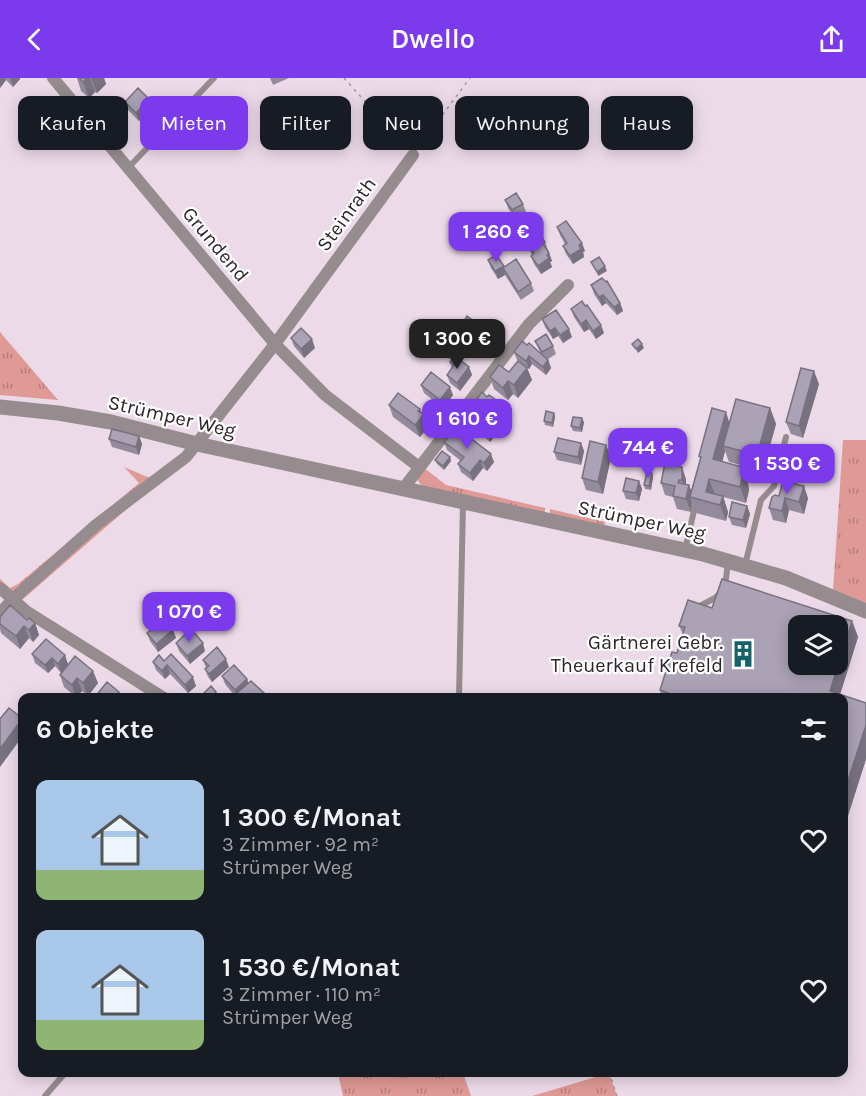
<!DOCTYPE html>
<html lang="de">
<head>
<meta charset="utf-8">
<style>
  body { margin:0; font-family:Karla,sans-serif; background:#242831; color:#f1f3f6; height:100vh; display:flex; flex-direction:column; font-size:22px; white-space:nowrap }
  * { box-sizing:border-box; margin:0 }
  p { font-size:20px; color:#9ea1a6 }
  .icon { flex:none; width:33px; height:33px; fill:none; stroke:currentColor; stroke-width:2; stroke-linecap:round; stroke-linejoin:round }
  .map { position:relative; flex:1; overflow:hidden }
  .panel { position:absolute; left:18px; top:615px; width:830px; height:384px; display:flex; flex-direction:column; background:#171b24; border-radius:12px; box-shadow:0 3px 15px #0003 }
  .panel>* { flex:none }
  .banner { position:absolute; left:18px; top:18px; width:831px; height:54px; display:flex; gap:12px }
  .tools { position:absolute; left:788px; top:537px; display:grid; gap:12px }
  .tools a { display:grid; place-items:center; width:60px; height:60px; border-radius:12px; background:#171b24; box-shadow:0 3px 15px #0003; font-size:30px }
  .price { position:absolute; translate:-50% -51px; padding:0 14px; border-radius:12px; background:#7c3aed; color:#fff; font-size:20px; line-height:39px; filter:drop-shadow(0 2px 3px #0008) }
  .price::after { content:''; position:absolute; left:50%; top:36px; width:18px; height:14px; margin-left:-9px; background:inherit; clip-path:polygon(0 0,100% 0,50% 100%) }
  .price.active { background:#222; color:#fff }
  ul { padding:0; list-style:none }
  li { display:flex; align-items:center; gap:18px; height:150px; padding:0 18px }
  li span { display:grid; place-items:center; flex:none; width:168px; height:120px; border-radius:12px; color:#555 }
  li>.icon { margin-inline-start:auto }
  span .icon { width:72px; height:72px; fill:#fffc; stroke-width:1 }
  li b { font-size:26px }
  h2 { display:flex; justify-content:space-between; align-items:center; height:72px; padding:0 18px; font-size:26px }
  .tag { padding:0 21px; border-radius:12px; background:#171b24; box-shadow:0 3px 15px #0003; font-size:21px; line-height:54px }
  .tag.active { background:#7c3aed; color:#fff }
  header { display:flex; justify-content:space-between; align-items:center; height:78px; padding:0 18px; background:#7c3aed; color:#fff; font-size:27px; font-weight:600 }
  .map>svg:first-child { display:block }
</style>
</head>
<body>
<header><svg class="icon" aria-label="back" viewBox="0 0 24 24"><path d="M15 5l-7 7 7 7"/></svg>Dwello<svg class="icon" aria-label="share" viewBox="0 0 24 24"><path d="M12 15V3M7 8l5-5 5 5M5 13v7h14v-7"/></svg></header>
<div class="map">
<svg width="866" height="1018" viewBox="0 0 866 1018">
  <defs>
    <pattern id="grass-tufts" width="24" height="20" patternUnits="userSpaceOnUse" patternTransform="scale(1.5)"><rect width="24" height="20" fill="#df9a96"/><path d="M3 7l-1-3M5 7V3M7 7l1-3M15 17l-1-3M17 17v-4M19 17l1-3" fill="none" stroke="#b57d7b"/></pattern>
  </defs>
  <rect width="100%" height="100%" fill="#ecdae9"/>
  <!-- grass -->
  <path fill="url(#grass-tufts)" d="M 0,254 L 58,322 L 0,317 Z
    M 843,362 L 866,362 L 866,529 L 833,513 Z
    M 124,389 L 152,401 L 15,514 L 8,513 L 0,505 L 0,501 L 10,510 L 18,506 L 139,405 Z
    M 423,389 L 446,407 L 545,430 L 545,434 L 537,436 L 425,412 L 418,403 L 418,397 Z
    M 158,404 L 22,522 L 21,519 L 98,450 Z
    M 550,431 L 605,444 L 604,448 L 553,439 L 550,435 Z
    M 343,994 L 463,995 L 471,1018 L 343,1018 L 338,996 Z
    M 609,995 L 617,1018 L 532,1018 Z"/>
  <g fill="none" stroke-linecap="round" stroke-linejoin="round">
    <!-- path -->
    <path stroke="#a597a3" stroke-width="1.5" stroke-dasharray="3 4.5" stroke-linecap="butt" d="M 344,0 L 406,69
      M 420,67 L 470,0
      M 609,994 L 617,1018"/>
    <!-- service -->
    <path stroke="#968c8f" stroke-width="6" d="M 128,90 L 214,0
      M 685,472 L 696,424
      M 745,487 L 761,422 L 774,408 L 786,359
      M 694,531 L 715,520 L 725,510 L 728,483
      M 459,620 L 463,425
      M 45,1018 L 66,994"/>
    <!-- minor -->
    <path stroke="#968c8f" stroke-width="12" d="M 413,77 L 275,266 L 325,317 L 419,389
      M 403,411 L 529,246 L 568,207
      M 0,510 L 26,533 L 164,620
      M 0,535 L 12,522 L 96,447 L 186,379 L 275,266 L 53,0"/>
    <!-- tertiary -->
    <path stroke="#968c8f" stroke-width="15" d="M 0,329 L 58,335 L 111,344 L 197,366 L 703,476 L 786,500 L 866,533"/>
  </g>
  <!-- wall -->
  <path fill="#938b9c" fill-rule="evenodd" d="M 0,0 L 20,0 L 20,1 L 13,9 L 6,2 L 0,10 Z
    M 77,0 L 104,0 L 106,6 L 97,15 L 95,14 L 89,20 L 81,13 Z
    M 270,0 L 289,0 L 273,7 Z
    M 125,24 L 152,29 L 139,43 L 128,32 Z
    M 505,122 L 523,126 L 526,134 L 515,141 L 508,130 Z
    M 557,149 L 585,173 L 583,174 L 584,179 L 573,186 L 566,176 L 563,168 L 565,166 L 560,157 Z
    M 524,160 L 539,160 L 545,164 L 552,183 L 550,184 L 552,189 L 541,196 L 534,186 L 531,178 L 532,177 L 527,168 Z
    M 488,182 L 504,188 L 504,189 L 531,205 L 534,213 L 521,222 L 505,197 L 498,201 L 491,190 Z
    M 591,207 L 620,225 L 623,233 L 617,237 L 606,225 L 602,228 L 594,216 Z
    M 571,231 L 604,255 L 596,261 L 589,251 L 584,254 L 574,239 Z
    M 542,241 L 572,259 L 563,265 L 558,258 L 553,261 L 545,249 Z
    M 462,246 L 486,252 L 488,256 L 490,258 L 493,266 L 485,278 L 471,268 L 468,260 L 470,258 L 464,254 Z
    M 291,260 L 315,270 L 304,280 L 294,268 Z
    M 535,263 L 553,268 L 556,276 L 548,281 L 551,290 L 546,297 L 532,286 L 529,291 L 527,290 L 532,302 L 518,320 L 513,316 L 508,322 L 494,311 L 490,299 L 509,294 L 522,286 L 517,282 L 514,274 L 527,267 L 541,276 Z
    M 450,284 L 469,289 L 472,297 L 460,313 L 450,305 L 447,297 L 452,290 Z
    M 819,306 L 803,360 L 791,356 L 786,344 Z
    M 421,307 L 453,317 L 443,330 L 424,315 Z
    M 482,314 L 506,335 L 500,343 L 492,337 L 488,342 L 477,333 L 474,325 Z
    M 389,327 L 420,331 L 421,334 L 424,336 L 428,349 L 420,359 L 393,339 Z
    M 770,330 L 776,346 L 763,393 L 729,384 L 725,373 L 722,384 L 748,405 L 749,412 L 746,425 L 723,419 L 728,434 L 726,443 L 696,435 L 692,425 L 691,434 L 677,431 L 673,419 L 665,417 L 661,405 L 686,401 L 686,407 L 689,407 L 691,413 L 700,381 L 699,378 Z
    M 554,335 L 555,339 L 553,349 L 545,347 L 544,343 Z
    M 584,344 L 582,354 L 573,353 L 571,348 Z
    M 475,346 L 496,356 L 490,364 L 478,354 Z
    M 139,358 L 142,366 L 139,377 L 112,369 L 109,361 Z
    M 444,364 L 494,384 L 487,393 L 483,390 L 473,403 L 461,394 L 458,386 L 461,383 L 447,372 Z
    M 581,365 L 584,373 L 581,387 L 557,382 L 554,374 Z
    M 450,379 L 451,383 L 444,392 L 437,386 L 435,382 Z
    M 611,379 L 603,416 L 586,412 L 582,400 Z
    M 653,399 L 651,412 L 645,411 L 644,407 Z
    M 639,403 L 642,411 L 639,423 L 626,421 L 623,413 Z
    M 779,418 L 808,420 L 804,436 L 789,432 L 786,445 L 773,442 L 769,430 Z
    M 747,428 L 750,436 L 746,450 L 732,447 L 729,439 Z
    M 722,501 L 852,543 L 858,559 L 840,616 L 866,625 L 866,681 L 846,744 L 843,743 L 843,620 L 662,620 L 660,612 L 672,574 L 677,575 L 683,556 L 679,548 L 688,522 L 712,530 ZM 798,548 L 837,548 L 837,586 L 798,586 Z
    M 0,539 L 35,545 L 39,557 L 33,564 L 29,560 L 20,571 L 1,555 L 0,551 Z
    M 173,552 L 176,560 L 158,574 L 150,563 L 147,555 Z
    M 46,561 L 68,586 L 61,595 L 55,588 L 48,595 L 35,585 L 32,576 Z
    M 176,565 L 205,573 L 190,586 L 179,573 Z
    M 203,582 L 229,589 L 212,604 L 208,599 L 205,591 L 206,590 Z
    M 164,583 L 196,608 L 188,615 L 170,596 L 165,601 L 156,592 L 153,584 Z
    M 60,597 L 98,605 L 88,618 L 82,613 L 76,619 L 64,609 Z
    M 222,598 L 247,601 L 248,605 L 264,615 L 266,620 L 231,620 L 234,617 L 225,606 Z"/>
  <!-- shaded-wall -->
  <path fill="#78717f" d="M 0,0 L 5,0 L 6,2 L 0,10 Z
    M 10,0 L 20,0 L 20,1 L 13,9 Z
    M 87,0 L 90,0 L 95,14 L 89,20 L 83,4 Z
    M 91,0 L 104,0 L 106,6 L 97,15 Z
    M 149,21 L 152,29 L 139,43 L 136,35 Z
    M 582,165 L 585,173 L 583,174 L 584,179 L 573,186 L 570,178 L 579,167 Z
    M 549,175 L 552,183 L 550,184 L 552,189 L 541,196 L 538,188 L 547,177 Z
    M 504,188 L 506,195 L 503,190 L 505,197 L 498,201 L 495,193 Z
    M 605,188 L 607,193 L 598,198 L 597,194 Z
    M 603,217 L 606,225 L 602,228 L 599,219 Z
    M 620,225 L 623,233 L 617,237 L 614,229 Z
    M 586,242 L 589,251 L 584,254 L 581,246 Z
    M 601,247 L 604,255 L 596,261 L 593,253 Z
    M 555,250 L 558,258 L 553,261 L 550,253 Z
    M 569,251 L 572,259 L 563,265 L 560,257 Z
    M 486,252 L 489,260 L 490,258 L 493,266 L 485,278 L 482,270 L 485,254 Z
    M 312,261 L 315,270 L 304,280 L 301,271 Z
    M 642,266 L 644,270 L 638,275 L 636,271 Z
    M 529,278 L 532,286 L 529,291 L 526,283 Z
    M 548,282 L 551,290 L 546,297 L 543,289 Z
    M 469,289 L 472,297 L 460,313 L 457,305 Z
    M 527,290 L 532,302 L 518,320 L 514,307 Z
    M 814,293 L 819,306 L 803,360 L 799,348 Z
    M 508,303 L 513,316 L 508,322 L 503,310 Z
    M 450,309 L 453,317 L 443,330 L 440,322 Z
    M 503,327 L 506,335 L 500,343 L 497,335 Z
    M 489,329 L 492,337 L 488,342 L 485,334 Z
    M 770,330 L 776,346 L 763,393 L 757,377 Z
    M 420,331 L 422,338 L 424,336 L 428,349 L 420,359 L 415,347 Z
    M 726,334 L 731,350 L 723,368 L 725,373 L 719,397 L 713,381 Z
    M 554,335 L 555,339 L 553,349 L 552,345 Z
    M 582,340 L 584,344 L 582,354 L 580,350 Z
    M 493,348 L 496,356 L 490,364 L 487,355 Z
    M 139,358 L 142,366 L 139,377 L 136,369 Z
    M 581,365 L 584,373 L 581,387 L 578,379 Z
    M 606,367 L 611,379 L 603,416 L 598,404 Z
    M 491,376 L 494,384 L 487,393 L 484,385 Z
    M 450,379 L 451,383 L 444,392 L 443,388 Z
    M 480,382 L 483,390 L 473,403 L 470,395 Z
    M 682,389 L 686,401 L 686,415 L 682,402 Z
    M 742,389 L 748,405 L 749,412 L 746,425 L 740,409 Z
    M 652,395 L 653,399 L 651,412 L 649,408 Z
    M 709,401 L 715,417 L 706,414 Z
    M 639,403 L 642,411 L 639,423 L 636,415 Z
    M 689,407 L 694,420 L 690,419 L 692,425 L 691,434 L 686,421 Z
    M 804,408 L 808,420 L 804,436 L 799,424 Z
    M 723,418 L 728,434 L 726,443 L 720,427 Z
    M 785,420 L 789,432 L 786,445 L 782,433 Z
    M 747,428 L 750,436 L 746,450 L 743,442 Z
    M 852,543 L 858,559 L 839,620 L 830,613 Z
    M 35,545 L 39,557 L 33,564 L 29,552 Z
    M 24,548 L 29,560 L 20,571 L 16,558 Z
    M 173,552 L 176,560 L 158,574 L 156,566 Z
    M 203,565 L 205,573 L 190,586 L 187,578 Z
    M 65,577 L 68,586 L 61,595 L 58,586 Z
    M 52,580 L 55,588 L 48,595 L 45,587 Z
    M 226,581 L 229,589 L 212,604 L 209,596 Z
    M 167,587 L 170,596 L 165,601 L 162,593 Z
    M 93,593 L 98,605 L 88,618 L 83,605 Z
    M 193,599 L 196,608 L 188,615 L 185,607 Z
    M 77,600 L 82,613 L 76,619 L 72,607 Z
    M 247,601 L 250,609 L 237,620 L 235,612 Z
    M 119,614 L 121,620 L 114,620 Z
    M 216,614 L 218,618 L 216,620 L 210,620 Z
    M 264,615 L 266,620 L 258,620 Z
    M 22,641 L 22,659 L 0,689 L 0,671 Z
    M 866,647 L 866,681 L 846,744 L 843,737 L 843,718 Z"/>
  <!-- building -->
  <path fill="#aba2b5" stroke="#78717f" stroke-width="1.5" fill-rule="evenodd" d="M 79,0 L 87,0 L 83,4 Z
    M 138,10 L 149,21 L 136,35 L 125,24 Z
    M 516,115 L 523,126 L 512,132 L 505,122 Z
    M 566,143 L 582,165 L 579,167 L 581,171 L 570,178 L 563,168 L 567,165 L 557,149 Z
    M 534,153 L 539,160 L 541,158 L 545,164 L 543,166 L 549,175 L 547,177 L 549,180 L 538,188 L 531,178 L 534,175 L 524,160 Z
    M 496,177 L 504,188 L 495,193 L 488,182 Z
    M 599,179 L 605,188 L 597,194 L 591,184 Z
    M 516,181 L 531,205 L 518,214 L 503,190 Z
    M 602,200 L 606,204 L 607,203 L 620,225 L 614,229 L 603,217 L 599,219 L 591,207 Z
    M 582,223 L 585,228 L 587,227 L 601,247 L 593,253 L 586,242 L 581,246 L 571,231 Z
    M 556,232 L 569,251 L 560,257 L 555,250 L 550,253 L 542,241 Z
    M 467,238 L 486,252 L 485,254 L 490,258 L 482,270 L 468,260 L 473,254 L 462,246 Z
    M 301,250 L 312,261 L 301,271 L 291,260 Z
    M 546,256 L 553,268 L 542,274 L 535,263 Z
    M 638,261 L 642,266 L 636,271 L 632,266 Z
    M 522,263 L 527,267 L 529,265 L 548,282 L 543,289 L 529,278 L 526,283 L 514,274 Z
    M 455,278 L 469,289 L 457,305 L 447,297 L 454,287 L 450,284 Z
    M 518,283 L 527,290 L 514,307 L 508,303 L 503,310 L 490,299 L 499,287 L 509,294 Z
    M 801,290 L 814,293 L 799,348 L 786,344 Z
    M 431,294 L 450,309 L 440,322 L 421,307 Z
    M 482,314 L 487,319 L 489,317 L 503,327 L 497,335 L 489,329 L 485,334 L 474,325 Z
    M 398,315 L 420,331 L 418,333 L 424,336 L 415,347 L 389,327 Z
    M 736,321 L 770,330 L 757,377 L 723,368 Z
    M 712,330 L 726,334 L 713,381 L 742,389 L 743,396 L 740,409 L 709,401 L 706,414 L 723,418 L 720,427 L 690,419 L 701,379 L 699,378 Z
    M 546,333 L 554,335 L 552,345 L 544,343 Z
    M 481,339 L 493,348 L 487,355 L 475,346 Z
    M 573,339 L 582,340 L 580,350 L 571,348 Z
    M 112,351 L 139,358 L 136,369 L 109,361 Z
    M 454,351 L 458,354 L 460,352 L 491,376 L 484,385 L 480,382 L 470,395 L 458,386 L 464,379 L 444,364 Z
    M 558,360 L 581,365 L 578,379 L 554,374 Z
    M 590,363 L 606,367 L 598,404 L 582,400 Z
    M 442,373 L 450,379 L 443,388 L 435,382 Z
    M 665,385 L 682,389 L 682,402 L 679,402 L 678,405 L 689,407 L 686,421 L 673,418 L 675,408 L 661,405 Z
    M 647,394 L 652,395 L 649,408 L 644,407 Z
    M 626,400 L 639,403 L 636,415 L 623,413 Z
    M 783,403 L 804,408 L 799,424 L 785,420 L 782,433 L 769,430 L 772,419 L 775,417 L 779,418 Z
    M 732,424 L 747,428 L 743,442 L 729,439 Z
    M 722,501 L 852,543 L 830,613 L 866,625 L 866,647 L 843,718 L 843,620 L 682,620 L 660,612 L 672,574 L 677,575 L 685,549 L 679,548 L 688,522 L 712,530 ZM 798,548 L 837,548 L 837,586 L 798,586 Z
    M 10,527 L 27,542 L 29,540 L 35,545 L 29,552 L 24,548 L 16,558 L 0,546 L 0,539 Z
    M 164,541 L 173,552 L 156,566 L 147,555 Z
    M 191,551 L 203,565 L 187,578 L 176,565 Z
    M 46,561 L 65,577 L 58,586 L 52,580 L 45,587 L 32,576 Z
    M 217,569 L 226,581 L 209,596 L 205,591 L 209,588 L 203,582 Z
    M 171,576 L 193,599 L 185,607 L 167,587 L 162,593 L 153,584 L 159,577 L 164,583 Z
    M 75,578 L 93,593 L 83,605 L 77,600 L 72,607 L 60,597 Z
    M 234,587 L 247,601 L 235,612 L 222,598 Z
    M 251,603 L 264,615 L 258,620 L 254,620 L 251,617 L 248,620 L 231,620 Z
    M 107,604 L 119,614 L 114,620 L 96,620 L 95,619 Z
    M 211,608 L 216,614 L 210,620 L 209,620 L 204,615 Z
    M 9,630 L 22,640 L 22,641 L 0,671 L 0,641 Z"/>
  <!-- icons -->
  <defs>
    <symbol id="building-bare" viewBox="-9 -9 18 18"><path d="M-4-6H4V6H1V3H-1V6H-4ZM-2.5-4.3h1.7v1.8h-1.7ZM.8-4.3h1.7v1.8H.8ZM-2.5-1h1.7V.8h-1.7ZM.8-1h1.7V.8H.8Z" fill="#136369" stroke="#fff" stroke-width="2.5" paint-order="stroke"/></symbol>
  </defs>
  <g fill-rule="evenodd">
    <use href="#building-bare" x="724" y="557" width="38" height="38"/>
  </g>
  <g text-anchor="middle" stroke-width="4.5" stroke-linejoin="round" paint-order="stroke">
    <!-- street labels -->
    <g font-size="20" fill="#2c252b" stroke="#fff">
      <text transform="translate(346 136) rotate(-54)" y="7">Steinrath</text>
      <text transform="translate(216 166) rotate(50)" y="7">Grundend</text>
      <text transform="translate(172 338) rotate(13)" y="7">Strümper Weg</text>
      <text transform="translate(642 442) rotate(12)" y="7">Strümper Weg</text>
    </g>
    <!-- poi labels -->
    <g font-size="20" fill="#2c252b" stroke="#fff" text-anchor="end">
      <text x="723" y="571">Gärtnerei Gebr.<tspan x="723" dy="23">Theuerkauf Krefeld</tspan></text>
    </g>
  </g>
</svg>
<div class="tools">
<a><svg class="icon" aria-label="layers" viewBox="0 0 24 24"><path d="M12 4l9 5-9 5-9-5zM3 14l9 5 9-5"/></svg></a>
</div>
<b class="price" style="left:496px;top:185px">1 260 €</b>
<b class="price active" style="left:457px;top:292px">1 300 €</b>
<b class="price" style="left:467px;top:372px">1 610 €</b>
<b class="price" style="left:648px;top:401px">744 €</b>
<b class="price" style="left:787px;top:417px">1 530 €</b>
<b class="price" style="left:189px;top:565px">1 070 €</b>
<div class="banner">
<a class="tag">Kaufen</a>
<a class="tag active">Mieten</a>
<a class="tag">Filter</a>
<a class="tag">Neu</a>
<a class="tag">Wohnung</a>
<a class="tag">Haus</a>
</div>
<section class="panel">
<h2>6 Objekte<svg class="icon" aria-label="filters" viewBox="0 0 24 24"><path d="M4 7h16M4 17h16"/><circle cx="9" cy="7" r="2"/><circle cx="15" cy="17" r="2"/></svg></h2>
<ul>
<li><span style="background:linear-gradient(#a9c7e8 75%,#8fb573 0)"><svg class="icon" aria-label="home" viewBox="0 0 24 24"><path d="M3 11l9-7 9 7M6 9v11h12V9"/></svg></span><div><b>1 300 €/Monat</b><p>3 Zimmer · 92 m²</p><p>Strümper Weg</p></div><svg class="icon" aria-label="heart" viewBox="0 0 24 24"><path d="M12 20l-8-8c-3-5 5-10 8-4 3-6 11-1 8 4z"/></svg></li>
<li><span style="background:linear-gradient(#a9c7e8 75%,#8fb573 0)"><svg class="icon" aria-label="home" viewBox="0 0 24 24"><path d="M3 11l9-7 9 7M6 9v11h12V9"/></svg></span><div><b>1 530 €/Monat</b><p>3 Zimmer · 110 m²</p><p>Strümper Weg</p></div><svg class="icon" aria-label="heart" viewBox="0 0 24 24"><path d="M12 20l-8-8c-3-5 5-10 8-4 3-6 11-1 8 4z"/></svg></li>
</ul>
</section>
</div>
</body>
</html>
